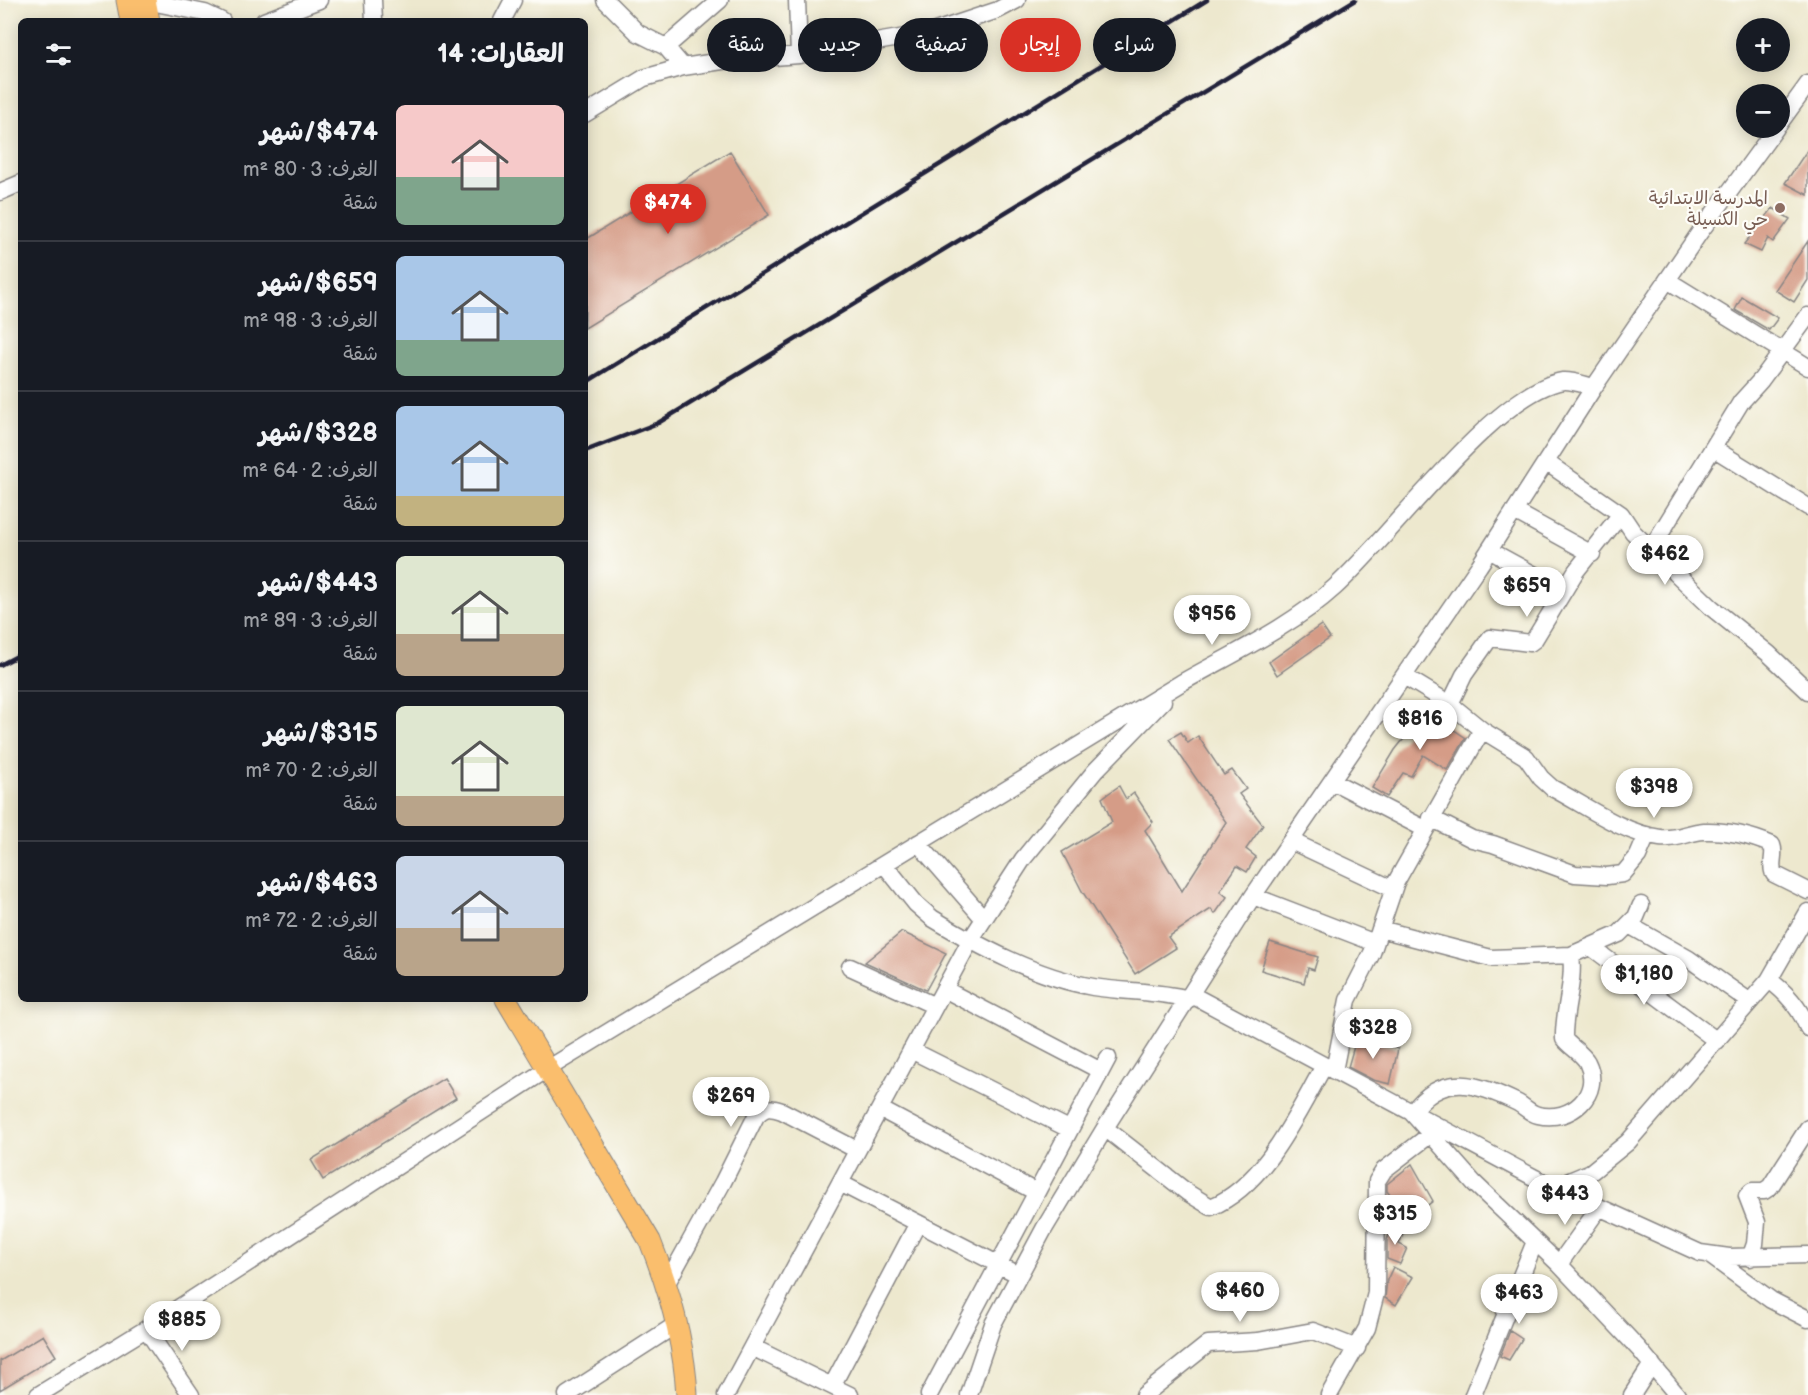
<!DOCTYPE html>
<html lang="ar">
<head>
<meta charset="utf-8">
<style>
  body { margin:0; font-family:"Balsamiq Sans","Playpen Sans Arabic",sans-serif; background:#20242c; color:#f1f3f6; direction:rtl; height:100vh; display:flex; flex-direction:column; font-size:22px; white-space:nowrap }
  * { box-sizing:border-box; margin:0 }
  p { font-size:20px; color:#9ea1a6 }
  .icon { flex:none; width:33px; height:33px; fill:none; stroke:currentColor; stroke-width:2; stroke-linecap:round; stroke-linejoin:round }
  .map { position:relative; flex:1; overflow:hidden; direction:ltr }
  .side { position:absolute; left:18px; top:18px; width:570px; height:984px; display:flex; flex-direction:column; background:#171b24; border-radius:9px; box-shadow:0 3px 15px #0003; direction:rtl }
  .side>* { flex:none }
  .hud { position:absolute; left:606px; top:18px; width:570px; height:54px; direction:rtl; display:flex; gap:12px }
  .fabs { position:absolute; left:1736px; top:18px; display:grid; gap:12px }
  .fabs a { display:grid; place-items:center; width:54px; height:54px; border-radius:50%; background:#171b24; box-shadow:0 3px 15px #0003; font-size:30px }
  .price { position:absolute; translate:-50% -51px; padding:0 14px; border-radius:21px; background:#fff; color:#222; font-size:20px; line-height:39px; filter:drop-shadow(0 2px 3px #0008) }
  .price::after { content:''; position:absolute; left:50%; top:36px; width:18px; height:14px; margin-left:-9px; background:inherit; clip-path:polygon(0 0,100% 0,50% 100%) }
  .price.active { background:#d93025; color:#fff }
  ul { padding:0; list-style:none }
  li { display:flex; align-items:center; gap:18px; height:150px; padding:0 24px }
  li+li { border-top:2px solid #363941 }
  li span { display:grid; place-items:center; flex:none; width:168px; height:120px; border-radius:9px; color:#555 }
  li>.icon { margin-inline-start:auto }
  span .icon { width:72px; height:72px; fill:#fffc; stroke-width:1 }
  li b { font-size:26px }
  h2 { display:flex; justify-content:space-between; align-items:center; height:72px; padding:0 24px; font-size:26px }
  .chip { padding:0 21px; border-radius:27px; background:#171b24; box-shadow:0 3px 15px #0003; font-size:21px; line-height:54px }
  .chip.active { background:#d93025; color:#fff }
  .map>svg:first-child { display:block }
</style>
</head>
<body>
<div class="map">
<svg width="1808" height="1395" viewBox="0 0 1808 1395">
  <rect width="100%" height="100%" fill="#fdfcf7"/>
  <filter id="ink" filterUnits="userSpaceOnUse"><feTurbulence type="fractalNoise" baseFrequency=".0167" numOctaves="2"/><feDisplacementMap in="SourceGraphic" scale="12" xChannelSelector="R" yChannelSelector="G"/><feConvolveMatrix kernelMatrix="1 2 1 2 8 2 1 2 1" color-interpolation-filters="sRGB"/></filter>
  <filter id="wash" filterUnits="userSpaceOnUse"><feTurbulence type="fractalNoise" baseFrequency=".008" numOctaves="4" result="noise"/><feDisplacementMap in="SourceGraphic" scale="24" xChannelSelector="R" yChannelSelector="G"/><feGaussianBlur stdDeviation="1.35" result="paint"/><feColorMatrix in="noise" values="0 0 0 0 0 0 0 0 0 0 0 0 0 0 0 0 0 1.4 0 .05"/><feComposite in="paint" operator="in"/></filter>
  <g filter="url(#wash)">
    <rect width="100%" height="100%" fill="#ede8ce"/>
    <g id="blocks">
      <!-- building -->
      <path fill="#d59c87" d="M 1808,149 L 1808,195 L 1785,183 Z
        M 730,151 L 769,215 L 585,328 L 585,240 Z
        M 1773,208 L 1790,219 L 1773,242 L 1768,238 L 1761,252 L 1744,244 Z
        M 1808,241 L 1808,280 L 1794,302 L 1775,290 Z
        M 1742,297 L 1778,318 L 1769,330 L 1735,310 Z
        M 1321,625 L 1330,638 L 1277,675 L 1269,662 Z
        M 1426,711 L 1466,738 L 1447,770 L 1423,755 L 1411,776 L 1403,773 L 1387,797 L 1372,788 L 1395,750 Z
        M 1181,732 L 1188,743 L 1198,736 L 1224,775 L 1232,770 L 1246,789 L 1239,794 L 1263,825 L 1246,849 L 1256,857 L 1247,872 L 1237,866 L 1220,891 L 1227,897 L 1215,914 L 1211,909 L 1168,937 L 1176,948 L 1135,974 L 1082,891 L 1062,852 L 1112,822 L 1102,798 L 1119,786 L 1126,799 L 1134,793 L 1153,822 L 1145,830 L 1182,891 L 1226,822 L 1169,739 Z
        M 902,932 L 946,953 L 926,990 L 865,962 Z
        M 1270,942 L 1318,957 L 1314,970 L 1308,968 L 1304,983 L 1261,970 Z
        M 1357,1036 L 1398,1049 L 1390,1084 L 1373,1080 L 1348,1067 Z
        M 444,1078 L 456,1098 L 323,1180 L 311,1160 Z
        M 1412,1164 L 1433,1201 L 1408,1220 L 1387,1191 L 1387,1184 Z
        M 1392,1227 L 1404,1232 L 1399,1244 L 1407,1248 L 1400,1264 L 1387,1259 L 1387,1240 Z
        M 1393,1267 L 1413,1277 L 1396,1305 L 1385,1298 L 1387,1280 Z
        M 1510,1331 L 1522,1339 L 1509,1360 L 1500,1356 Z
        M 43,1335 L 56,1356 L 0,1390 L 0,1361 Z"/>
    </g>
  </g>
  <g filter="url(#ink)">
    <use href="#blocks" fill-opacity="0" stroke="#888584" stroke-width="1.5"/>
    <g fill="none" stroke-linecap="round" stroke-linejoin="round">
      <defs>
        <path id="minor" d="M 141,0 L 205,13 L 222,21
          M 373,0 L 374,21
          M 605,0 L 638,33 L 666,47 L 683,67
          M 797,0 L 799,55
          M 264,21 L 319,0
          M 502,21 L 513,0
          M 666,47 L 720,0
          M 585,114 L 644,78 L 683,67 L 722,61 L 799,55 L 929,33 L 998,10 L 1017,0
          M 1779,124 L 1808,84
          M 0,192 L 21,183
          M 1667,280 L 1808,367
          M 1713,448 L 1808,507
          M 1546,462 L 1621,514 L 1633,532 L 1712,608 L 1769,654 L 1808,691
          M 1514,511 L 1592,554
          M 1651,549 L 1741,402 L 1761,380 L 1808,316
          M 1489,550 L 1564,591
          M 1450,704 L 1464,675 L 1490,638 L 1530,643 L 1534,640 L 1576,571 L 1621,514
          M 1482,730 L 1526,757 L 1541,778 L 1552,788 C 1585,805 1622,833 1660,838 C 1677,840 1688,832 1704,831 C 1726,830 1752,836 1772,845 C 1776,855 1769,864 1774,874 L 1808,891
          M 1332,781 L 1425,829
          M 1431,818 L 1472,839 L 1493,844 L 1575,874 L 1607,876 L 1623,874 L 1638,856 L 1647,835
          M 1291,841 L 1393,889
          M 918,843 L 984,919
          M 884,864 L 916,904 L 932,918 C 980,947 1036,977 1093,987 C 1125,992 1157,991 1189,999
          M 1253,896 L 1375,943
          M 1629,925 L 1689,959 L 1749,1001
          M 1380,929 L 1491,958 L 1571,955 L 1619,934 L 1636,917 L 1641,905
          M 1591,947 L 1717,1041
          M 1571,955 C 1575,983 1563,1010 1564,1039 C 1570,1047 1582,1053 1587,1062 C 1603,1094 1571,1123 1538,1115 C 1530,1113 1525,1107 1518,1103 C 1479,1084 1442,1070 1412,1113 L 1474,1183 L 1559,1264 L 1639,1349 L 1677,1395
          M 850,967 L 935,1006
          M 1769,980 C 1786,992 1800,1009 1808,1028
          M 944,989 L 1101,1071
          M 1192,995 L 1535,1178 L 1700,1253 L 1729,1257 L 1808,1255
          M 911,1050 L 1069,1129
          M 1334,1071 L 1348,1000 L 1372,953 L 1396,882 L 1482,730 L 1450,704 L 1404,676
          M 880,1109 L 1036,1192
          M 1105,1128 L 1188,1193 L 1211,1207 C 1265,1185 1296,1115 1324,1066
          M 840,1183 L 1019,1275
          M 1555,1187 L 1591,1172 L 1628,1142 L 1769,980 L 1808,912
          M 1712,1257 L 1771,1300 L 1808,1319
          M 1750,1258 L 1755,1244 L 1757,1222 L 1747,1196 L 1752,1191 L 1764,1191 L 1770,1187 L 1808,1128
          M 1559,1264 L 1599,1208
          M 667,1283 L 723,1182 L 756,1116 C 765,1106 770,1107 782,1111 L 857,1150
          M 146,1329 L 191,1395
          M 752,1347 L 850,1395
          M 832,1386 L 918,1223
          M 38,1395 L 146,1329 L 549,1068 L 1181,683 C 1232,654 1291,627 1335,587 C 1390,538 1495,392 1563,381 C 1572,380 1585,385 1594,387 L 1700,232 L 1776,128
          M 567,1395 L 677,1324
          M 726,1395 L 971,939 L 1023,859 L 1095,771 L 1163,701
          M 929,1395 L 1108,1058
          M 969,1395 L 993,1324 L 1044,1229 L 1105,1128 L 1253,896 L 1479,566 L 1594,387
          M 1144,1395 L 1208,1344 L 1258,1341 L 1313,1331 L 1357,1348
          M 1329,1395 L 1367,1328 L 1376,1293 L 1377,1181 L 1384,1170 L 1431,1134
          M 1473,1395 L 1534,1244
          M 1632,1395 L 1652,1364"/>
        <path id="major" d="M 127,0 L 131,21
          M 145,0 L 149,21
          M 506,999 L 650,1241 C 670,1291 684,1341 687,1395"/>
      </defs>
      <!-- minor casing -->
      <use href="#minor" stroke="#888584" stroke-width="19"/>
      <!-- major casing -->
      <use href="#major" stroke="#888584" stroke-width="23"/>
      <!-- minor -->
      <use href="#minor" stroke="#fff" stroke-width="16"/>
      <!-- major -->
      <use href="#major" stroke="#fabe6d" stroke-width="21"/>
      <!-- rail -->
      <path stroke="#22223b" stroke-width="4.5" d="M 585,383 L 1207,0
        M 585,451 L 658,423 L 1355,0
        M 0,665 L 21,654"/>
    </g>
  </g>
  <!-- markers -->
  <circle fill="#8d6e63" stroke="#fdfcf7" stroke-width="2" cx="1780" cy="208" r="6"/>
  <g text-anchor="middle" stroke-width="4.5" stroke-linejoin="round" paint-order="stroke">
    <!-- education labels -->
    <g font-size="18" fill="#785e54" stroke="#fdfcf7" text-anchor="end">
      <text x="1768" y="204">المدرسة الابتدائية<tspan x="1768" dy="21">حي الكسيلة</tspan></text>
    </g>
  </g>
</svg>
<div class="fabs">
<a>+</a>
<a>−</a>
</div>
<b class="price active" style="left:668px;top:235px">$474</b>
<b class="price" style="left:1665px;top:586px">$462</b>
<b class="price" style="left:1527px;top:618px">$659</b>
<b class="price" style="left:1212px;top:646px">$956</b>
<b class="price" style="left:1420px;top:751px">$816</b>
<b class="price" style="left:1654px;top:819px">$398</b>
<b class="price" style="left:1644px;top:1006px">$1,180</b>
<b class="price" style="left:1373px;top:1060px">$328</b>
<b class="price" style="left:731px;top:1128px">$269</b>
<b class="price" style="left:1565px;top:1226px">$443</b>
<b class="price" style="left:1395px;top:1246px">$315</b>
<b class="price" style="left:1240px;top:1323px">$460</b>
<b class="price" style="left:1519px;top:1325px">$463</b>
<b class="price" style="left:182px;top:1352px">$885</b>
<div class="hud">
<a class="chip">شراء</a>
<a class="chip active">إيجار</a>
<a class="chip">تصفية</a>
<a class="chip">جديد</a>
<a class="chip">شقة</a>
</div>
<section class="side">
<h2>العقارات: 14<svg class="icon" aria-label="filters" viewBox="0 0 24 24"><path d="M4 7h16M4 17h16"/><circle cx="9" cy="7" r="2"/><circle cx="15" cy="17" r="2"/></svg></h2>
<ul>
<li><span style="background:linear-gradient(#f6c9c9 60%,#7fa58c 0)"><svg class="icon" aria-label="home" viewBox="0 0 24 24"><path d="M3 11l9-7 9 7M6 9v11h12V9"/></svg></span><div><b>$474/شهر</b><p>الغرف: 3 · 80 m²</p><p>شقة</p></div></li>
<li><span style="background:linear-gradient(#a9c7e8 70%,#7fa58c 0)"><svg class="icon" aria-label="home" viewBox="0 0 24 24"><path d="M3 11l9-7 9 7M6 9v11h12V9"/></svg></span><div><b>$659/شهر</b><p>الغرف: 3 · 98 m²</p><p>شقة</p></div></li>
<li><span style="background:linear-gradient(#a9c7e8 75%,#c2b280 0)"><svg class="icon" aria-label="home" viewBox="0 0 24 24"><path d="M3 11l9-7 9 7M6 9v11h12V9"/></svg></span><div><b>$328/شهر</b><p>الغرف: 2 · 64 m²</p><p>شقة</p></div></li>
<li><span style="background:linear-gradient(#dfe7d0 65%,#b9a48a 0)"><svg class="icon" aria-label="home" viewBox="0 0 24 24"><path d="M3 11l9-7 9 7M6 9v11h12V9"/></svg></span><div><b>$443/شهر</b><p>الغرف: 3 · 89 m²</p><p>شقة</p></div></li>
<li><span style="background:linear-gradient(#dfe7d0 75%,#b9a48a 0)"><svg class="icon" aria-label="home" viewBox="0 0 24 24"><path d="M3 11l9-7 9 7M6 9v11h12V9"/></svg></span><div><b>$315/شهر</b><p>الغرف: 2 · 70 m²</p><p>شقة</p></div></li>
<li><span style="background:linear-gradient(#c9d6e8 60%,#b9a48a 0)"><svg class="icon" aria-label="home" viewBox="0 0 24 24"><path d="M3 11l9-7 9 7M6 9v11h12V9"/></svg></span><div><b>$463/شهر</b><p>الغرف: 2 · 72 m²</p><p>شقة</p></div></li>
</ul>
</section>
</div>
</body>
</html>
